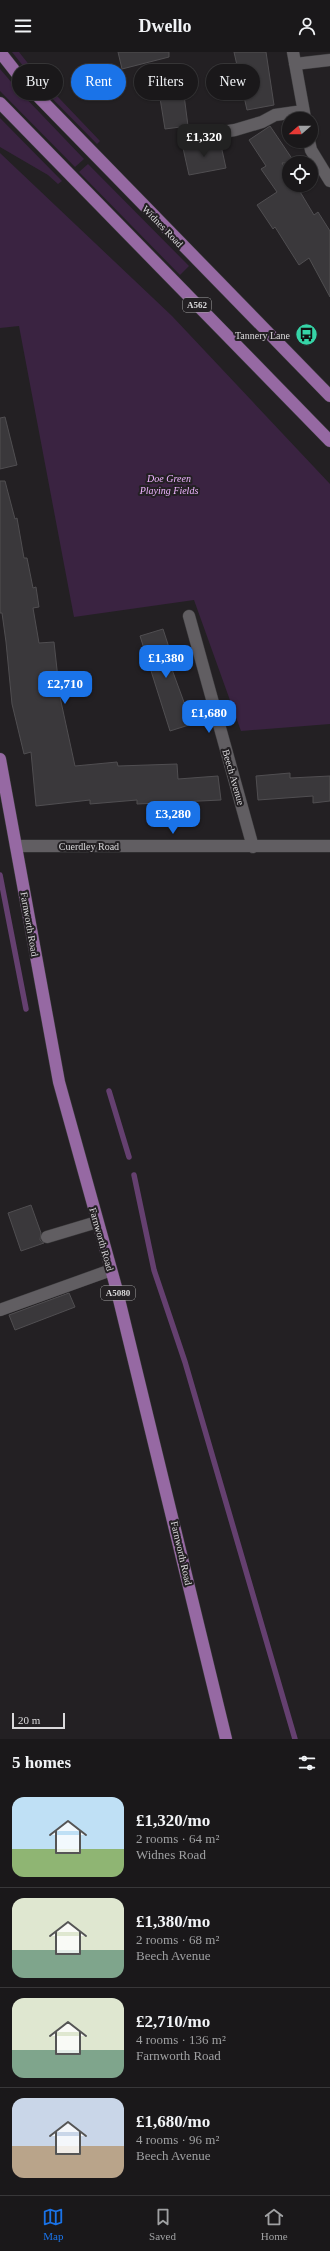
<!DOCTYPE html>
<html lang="en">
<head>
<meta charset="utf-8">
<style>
  body { margin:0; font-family:"Times New Roman",serif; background:#272527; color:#f1f3f6; height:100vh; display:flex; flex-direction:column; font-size:15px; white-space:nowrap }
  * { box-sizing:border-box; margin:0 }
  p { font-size:13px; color:#9fa0a2 }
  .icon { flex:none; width:22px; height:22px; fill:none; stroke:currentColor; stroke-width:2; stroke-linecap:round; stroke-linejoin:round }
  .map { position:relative; height:1687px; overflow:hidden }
  .sheet { display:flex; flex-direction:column; background:#1a181a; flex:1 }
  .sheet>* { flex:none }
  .hud { position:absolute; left:12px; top:12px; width:306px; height:36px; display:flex; gap:8px }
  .needle { width:26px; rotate:250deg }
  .tools { position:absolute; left:282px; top:60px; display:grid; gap:8px }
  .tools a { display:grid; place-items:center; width:36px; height:36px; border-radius:50%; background:#1a181a; box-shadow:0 1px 3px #0004,0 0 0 1px #383739; font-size:20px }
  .scale { position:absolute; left:12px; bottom:10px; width:53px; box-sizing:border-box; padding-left:4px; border:2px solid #dad9db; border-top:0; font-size:11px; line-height:14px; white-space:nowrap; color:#dad9db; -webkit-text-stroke:3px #232023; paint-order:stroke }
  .price { position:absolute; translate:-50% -34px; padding:0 9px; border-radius:8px; background:#1a73e8; color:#fff; font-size:13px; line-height:26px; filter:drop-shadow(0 1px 2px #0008) }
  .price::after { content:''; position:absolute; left:50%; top:24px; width:12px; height:9px; margin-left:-6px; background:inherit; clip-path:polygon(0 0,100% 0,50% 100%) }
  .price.on { background:#222; color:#fff }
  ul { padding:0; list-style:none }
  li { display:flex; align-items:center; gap:12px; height:100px; padding:0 12px }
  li+li { border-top:1px solid #383739 }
  li span { display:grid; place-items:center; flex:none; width:112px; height:80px; border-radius:12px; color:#555 }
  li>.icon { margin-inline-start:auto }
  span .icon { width:48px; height:48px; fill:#fffc; stroke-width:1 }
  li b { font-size:17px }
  h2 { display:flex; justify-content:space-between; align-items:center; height:48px; padding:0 12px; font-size:17px }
  .tag { padding:0 14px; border-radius:18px; background:#1a181a; box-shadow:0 1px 3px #0004,0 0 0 1px #383739; font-size:14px; line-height:36px }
  .tag.on { background:#1a73e8; color:#fff }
  header { display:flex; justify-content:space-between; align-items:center; height:52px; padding:0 12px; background:#1a181a; font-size:18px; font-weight:700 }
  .tab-bar { display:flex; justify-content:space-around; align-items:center; height:56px; border-top:1px solid #383739; background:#1a181a; font-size:11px; color:#9fa0a2 }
  .tab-bar a { display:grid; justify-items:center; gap:2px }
  .tab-bar .on { color:#1a73e8 }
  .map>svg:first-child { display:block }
</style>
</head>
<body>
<header><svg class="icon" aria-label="menu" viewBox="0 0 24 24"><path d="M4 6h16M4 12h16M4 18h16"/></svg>Dwello<svg class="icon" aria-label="person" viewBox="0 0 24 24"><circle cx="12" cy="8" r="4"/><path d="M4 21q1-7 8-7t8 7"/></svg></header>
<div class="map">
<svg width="330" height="1687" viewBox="0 0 330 1687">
  <rect width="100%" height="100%" fill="#232023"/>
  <!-- green -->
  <path fill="#3a2341" d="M 12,0 L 19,0 L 38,24 L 100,89 L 97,92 L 36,30 Z
    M 0,17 L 19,39 L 84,107 L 75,115 L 0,39 Z
    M 0,66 L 62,129 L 58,132 L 48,123 L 0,95 Z
    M 0,101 L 172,264 L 330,432 L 330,672 L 241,679 L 194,548 L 74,565 L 19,274 L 0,276 Z
    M 88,112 L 189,214 L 180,223 L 79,120 Z"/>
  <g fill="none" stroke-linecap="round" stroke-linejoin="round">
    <!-- stream -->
    <path stroke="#654070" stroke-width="5.5" d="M 0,823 L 26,957
      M 109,1039 L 129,1105
      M 134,1123 L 154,1218 L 185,1310 L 295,1687"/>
  </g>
  <!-- building -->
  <path fill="#3a383b" stroke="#504e51" d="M 118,0 L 169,0 L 169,5 L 122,17 Z
    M 234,0 L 266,0 L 274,53 L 247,58 Z
    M 184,43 L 188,74 L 165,77 L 160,46 Z
    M 270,74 L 295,111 L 282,111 L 289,123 L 289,133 L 296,133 L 314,163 L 318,160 L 330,179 L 330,245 L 309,206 L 299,213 L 275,175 L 273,177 L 257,153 L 277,140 L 261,117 L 266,114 L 249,88 Z
    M 220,89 L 226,116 L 189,123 L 183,96 Z
    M 5,365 L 17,413 L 0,417 L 0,366 Z
    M 0,429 L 5,429 L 15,467 L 17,466 L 24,506 L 27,506 L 33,536 L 36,535 L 39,555 L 33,556 L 39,591 L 54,590 L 60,645 L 75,714 L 117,710 L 118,714 L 177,712 L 178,727 L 218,724 L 221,748 L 137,752 L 137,748 L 90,752 L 90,748 L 36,754 L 31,700 L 24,702 L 12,652 L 6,590 L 2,561 L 0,561 Z
    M 163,577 L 174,611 L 170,612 L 192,672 L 170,679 L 140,584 Z
    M 290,721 L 290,726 L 330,724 L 330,749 L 313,751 L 313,744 L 258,748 L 256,724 Z
    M 31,1153 L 41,1181 L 40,1188 L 44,1191 L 21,1199 L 8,1161 Z
    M 69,1241 L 75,1255 L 15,1278 L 9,1263 Z"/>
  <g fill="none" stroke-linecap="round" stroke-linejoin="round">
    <defs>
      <path id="minor" d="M 293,0 L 305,66
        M 295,12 L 330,8
        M 190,85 L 235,78 L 262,70 L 275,63 L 303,59
        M 309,89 L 311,98 L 330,129
        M 189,564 L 253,795
        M 16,794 L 330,794
        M 47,1185 L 97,1170
        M 0,1258 L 111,1218"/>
      <path id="major" d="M 0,0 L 22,28 L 330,344
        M 0,51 L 330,389
        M 0,707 L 59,1030 L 116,1235 L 226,1687"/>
    </defs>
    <!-- minor casing -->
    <use href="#minor" stroke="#3d3c3e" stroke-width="13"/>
    <!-- major casing -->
    <use href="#major" stroke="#3d3c3e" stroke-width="13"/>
    <!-- minor -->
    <use href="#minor" stroke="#615e62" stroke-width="12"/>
    <!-- major -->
    <use href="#major" stroke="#9669a3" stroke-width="12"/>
  </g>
  <!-- icons -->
  <defs>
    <symbol id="bus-disc" viewBox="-11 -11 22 22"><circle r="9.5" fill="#36d4a7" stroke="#232023"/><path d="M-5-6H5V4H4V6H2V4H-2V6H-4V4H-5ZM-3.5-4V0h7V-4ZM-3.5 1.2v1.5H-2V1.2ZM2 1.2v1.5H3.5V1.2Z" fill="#111"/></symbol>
  </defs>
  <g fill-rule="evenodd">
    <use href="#bus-disc" x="294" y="270" width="25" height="25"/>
  </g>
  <g text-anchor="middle" stroke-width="4" stroke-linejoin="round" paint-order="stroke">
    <!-- shield labels -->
    <g fill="#232023" stroke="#a3a2a4" stroke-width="1">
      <rect x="183" y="246" width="28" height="14" rx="3"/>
      <rect x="101" y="1234" width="34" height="14" rx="3"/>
    </g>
    <g font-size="9" font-weight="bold" fill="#dad9db">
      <text x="197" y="256">A562</text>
      <text x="118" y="1244">A5080</text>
    </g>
    <!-- street labels -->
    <g font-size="10" fill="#dad9db" stroke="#232023">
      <text transform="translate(163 174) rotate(46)" y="4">Widnes Road</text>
      <text transform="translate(234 725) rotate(74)" y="4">Beech Avenue</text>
      <text x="89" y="798">Cuerdley Road</text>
      <text transform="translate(30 872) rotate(80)" y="4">Farnworth Road</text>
      <text transform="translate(102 1187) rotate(74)" y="4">Farnworth Road</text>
      <text transform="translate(182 1501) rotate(77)" y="4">Farnworth Road</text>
    </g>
    <!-- poi labels -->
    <g font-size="10" fill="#dad9db" stroke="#232023" text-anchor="end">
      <text x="290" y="287">Tannery Lane</text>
    </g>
    <!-- park labels -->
    <g font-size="10" font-style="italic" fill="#eeb4fe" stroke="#232023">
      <text x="169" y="430">Doe Green<tspan x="169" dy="12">Playing Fields</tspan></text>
    </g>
  </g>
</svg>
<div class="tools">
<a><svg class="needle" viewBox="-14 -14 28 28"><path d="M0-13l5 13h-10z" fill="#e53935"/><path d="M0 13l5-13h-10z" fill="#9fa0a2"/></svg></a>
<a><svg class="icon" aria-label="locate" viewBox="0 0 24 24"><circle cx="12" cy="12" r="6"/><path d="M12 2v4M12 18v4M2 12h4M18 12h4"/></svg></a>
</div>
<div class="scale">20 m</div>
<b class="price on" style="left:204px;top:106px">£1,320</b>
<b class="price" style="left:166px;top:627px">£1,380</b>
<b class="price" style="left:65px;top:653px">£2,710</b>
<b class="price" style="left:209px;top:682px">£1,680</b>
<b class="price" style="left:173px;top:783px">£3,280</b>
<div class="hud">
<a class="tag">Buy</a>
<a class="tag on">Rent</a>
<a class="tag">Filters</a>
<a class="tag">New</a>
</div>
</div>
<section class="sheet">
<h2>5 homes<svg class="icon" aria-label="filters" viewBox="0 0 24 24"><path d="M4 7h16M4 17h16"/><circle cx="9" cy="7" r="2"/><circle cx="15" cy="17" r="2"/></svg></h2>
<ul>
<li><span style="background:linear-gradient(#bfe0f5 65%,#8fb573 0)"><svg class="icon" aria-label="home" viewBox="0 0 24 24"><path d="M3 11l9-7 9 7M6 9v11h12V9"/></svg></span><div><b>£1,320/mo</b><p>2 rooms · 64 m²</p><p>Widnes Road</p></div></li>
<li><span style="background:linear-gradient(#dfe7d0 65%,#7fa58c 0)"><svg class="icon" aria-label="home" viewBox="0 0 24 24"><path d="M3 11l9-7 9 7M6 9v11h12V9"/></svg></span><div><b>£1,380/mo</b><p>2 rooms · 68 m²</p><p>Beech Avenue</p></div></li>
<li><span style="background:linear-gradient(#dfe7d0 65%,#7fa58c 0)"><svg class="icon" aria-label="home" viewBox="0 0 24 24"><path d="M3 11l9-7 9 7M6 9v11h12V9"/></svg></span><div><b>£2,710/mo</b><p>4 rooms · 136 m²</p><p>Farnworth Road</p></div></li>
<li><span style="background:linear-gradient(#c9d6e8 60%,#b9a48a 0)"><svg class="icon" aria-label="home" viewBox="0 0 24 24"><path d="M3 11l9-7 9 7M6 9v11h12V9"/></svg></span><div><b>£1,680/mo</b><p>4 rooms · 96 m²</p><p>Beech Avenue</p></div></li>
</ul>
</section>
<nav class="tab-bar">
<a class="on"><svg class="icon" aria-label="map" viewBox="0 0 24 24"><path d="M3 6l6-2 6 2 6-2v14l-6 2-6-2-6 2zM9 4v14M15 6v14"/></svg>Map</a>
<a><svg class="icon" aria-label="saved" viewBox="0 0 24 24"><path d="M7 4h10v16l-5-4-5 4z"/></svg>Saved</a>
<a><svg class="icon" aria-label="home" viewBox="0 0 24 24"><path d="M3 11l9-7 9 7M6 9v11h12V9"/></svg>Home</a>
</nav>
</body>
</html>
